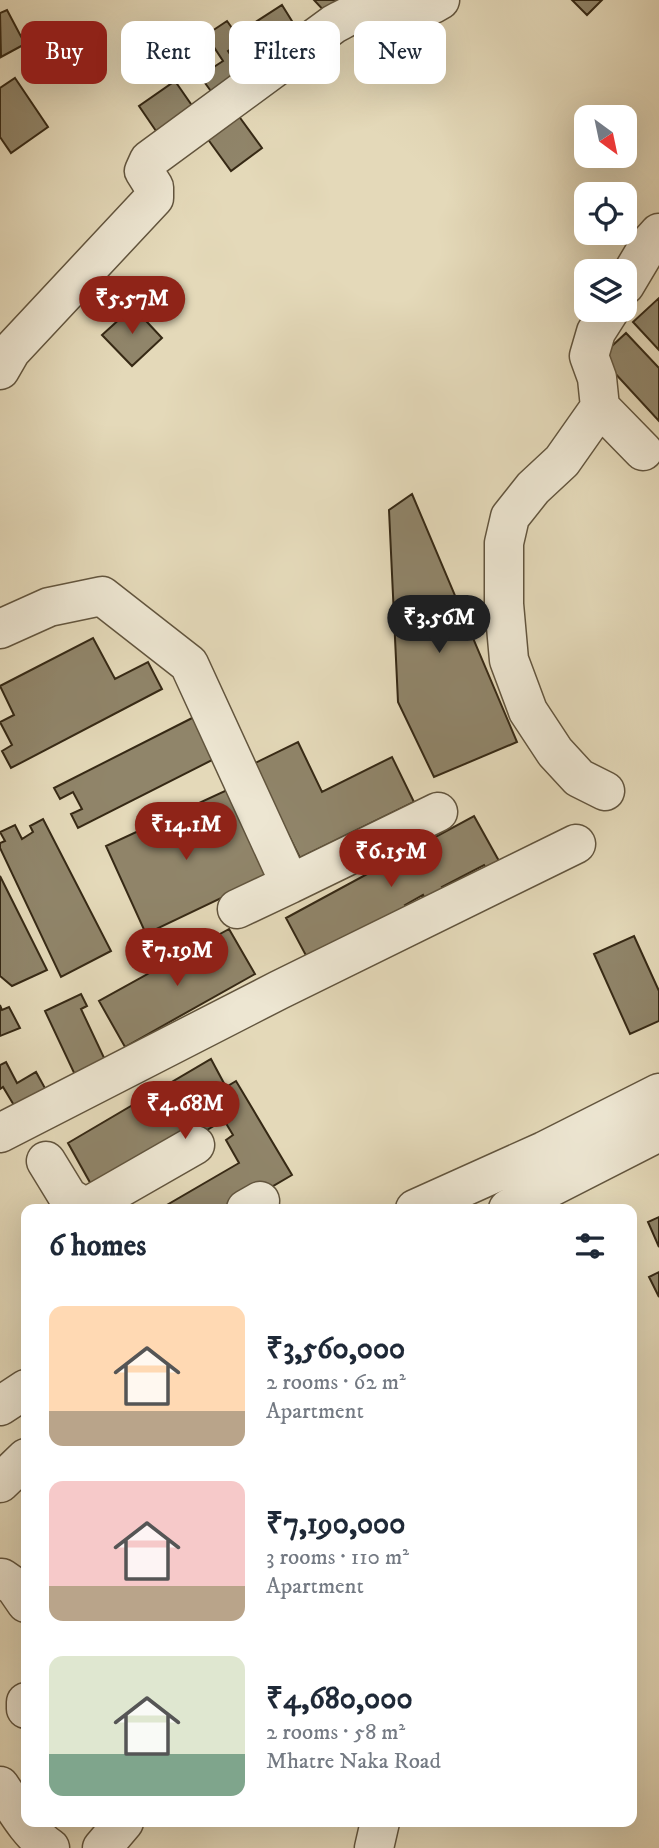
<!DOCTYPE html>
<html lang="en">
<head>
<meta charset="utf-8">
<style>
  body { margin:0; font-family:"IM FELL DW Pica",serif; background:#f6f6f7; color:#1f2937; height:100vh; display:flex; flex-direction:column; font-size:26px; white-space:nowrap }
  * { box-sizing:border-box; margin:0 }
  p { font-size:23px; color:#747a83 }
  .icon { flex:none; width:38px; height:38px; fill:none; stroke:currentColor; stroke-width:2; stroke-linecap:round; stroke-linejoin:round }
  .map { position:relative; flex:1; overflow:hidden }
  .drawer { position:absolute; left:21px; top:1204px; width:616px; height:623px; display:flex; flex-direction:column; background:#fff; border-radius:14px; box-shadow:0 7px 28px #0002 }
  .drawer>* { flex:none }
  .top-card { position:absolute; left:21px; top:21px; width:618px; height:63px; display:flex; gap:14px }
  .needle { width:46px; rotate:147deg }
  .controls { position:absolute; left:574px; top:105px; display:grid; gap:14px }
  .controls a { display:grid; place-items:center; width:63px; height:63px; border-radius:14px; background:#fff; box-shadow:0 7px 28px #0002; font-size:35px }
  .price { position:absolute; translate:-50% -60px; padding:0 16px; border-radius:24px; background:#8f2418; color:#fff; font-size:23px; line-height:46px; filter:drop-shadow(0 2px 4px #0008) }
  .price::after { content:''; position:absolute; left:50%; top:42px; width:21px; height:16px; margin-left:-10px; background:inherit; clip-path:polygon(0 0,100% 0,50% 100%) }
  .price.on { background:#222; color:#fff }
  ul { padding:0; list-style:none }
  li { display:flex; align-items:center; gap:21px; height:175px; padding:0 28px }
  li span { display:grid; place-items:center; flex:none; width:196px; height:140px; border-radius:14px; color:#555 }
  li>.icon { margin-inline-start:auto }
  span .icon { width:84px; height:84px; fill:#fffc; stroke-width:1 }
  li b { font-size:30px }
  h2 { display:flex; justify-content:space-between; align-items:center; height:84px; padding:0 28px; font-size:30px }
  .pill { padding:0 24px; border-radius:14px; background:#fff; box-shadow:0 7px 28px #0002; font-size:24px; line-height:63px }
  .pill.on { background:#8f2418; color:#fff }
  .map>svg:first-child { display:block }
</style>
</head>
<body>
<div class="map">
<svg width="659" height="1848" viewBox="0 0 659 1848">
  <rect width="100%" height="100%" fill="#e4d9b9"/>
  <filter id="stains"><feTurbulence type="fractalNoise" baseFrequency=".00286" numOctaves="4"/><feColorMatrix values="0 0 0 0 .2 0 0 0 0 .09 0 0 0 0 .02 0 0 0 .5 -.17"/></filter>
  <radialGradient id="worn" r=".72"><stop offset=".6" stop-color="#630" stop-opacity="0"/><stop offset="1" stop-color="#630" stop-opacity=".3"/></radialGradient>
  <!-- building -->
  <path fill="#90856a" stroke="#362915" stroke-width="2" d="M 314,0 L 348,0 L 327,14 Z
    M 572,0 L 602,0 L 587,15 Z
    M 282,5 L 300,34 L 261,59 L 243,30 Z
    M 7,10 L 25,44 L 1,57 L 0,13 Z
    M 227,21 L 242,42 L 228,51 L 243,74 L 213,94 L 200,76 L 223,61 L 206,35 Z
    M 15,78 L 48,127 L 11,153 L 0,137 L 0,88 Z
    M 175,81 L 193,107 L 156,131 L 139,106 Z
    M 238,115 L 262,148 L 231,171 L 207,138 Z
    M 659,298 L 659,350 L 633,322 Z
    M 133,307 L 162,338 L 132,366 L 102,335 Z
    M 626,333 L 659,368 L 659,421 L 600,357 Z
    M 412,494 L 517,742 L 434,777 L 398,702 L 389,510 Z
    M 93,638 L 115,679 L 148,662 L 162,689 L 11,768 L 2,751 L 12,745 L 0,722 L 14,715 L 0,686 Z
    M 204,712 L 222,755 L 78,828 L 71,814 L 82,809 L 73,792 L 60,799 L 54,788 Z
    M 298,742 L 322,792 L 392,757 L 414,802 L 300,858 L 253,764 Z
    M 227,790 L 267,876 L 146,934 L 106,846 Z
    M 474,816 L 499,861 L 486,869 L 484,865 L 442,887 L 444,891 L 426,901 L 423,895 L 405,905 L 408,910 L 310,963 L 286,918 Z
    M 43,819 L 111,951 L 61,977 L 0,848 L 0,843 L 5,841 L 0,832 L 15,825 L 22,839 L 33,832 L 30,826 Z
    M 0,876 L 47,970 L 12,986 L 0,976 Z
    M 229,929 L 255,974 L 125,1047 L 99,1001 Z
    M 634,936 L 659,991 L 659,1021 L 630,1034 L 594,954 Z
    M 81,994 L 87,1006 L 81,1009 L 106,1062 L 76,1077 L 45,1011 Z
    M 0,1005 L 2,1010 L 9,1007 L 20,1028 L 0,1036 Z
    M 211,1059 L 226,1087 L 236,1081 L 292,1175 L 234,1209 L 160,1209 L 239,1163 L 226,1140 L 233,1135 L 224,1120 L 97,1195 L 68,1143 Z
    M 6,1062 L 17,1083 L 36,1072 L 46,1090 L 15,1107 L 3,1087 L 0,1089 L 0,1065 Z
    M 659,1217 L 659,1247 L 648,1222 Z
    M 659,1272 L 659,1297 L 649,1277 Z"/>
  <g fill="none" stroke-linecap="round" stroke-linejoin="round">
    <defs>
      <path id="minor" d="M 625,285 L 650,243 L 659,233
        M 0,370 L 11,351 L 154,198 L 154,187 L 144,171 L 149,160 L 334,24 C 342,20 351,14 359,13 C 390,10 412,18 440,0
        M 600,407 L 643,451
        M 0,629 L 49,607 L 102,596 L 189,664 L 290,884 L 237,909
        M 605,791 L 579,778 L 555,752 L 528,711 L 509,660 L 504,604 L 504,543 L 510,517 L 533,488 L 562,461 L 600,407 L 597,378 L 589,356 L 596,332 L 610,310
        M 290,884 L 438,812
        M 0,1133 L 279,990 L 576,844
        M 46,1161 L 68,1197 L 81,1205 L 92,1204 L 195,1145
        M 246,1209 L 260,1201
        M 415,1209 L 544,1151 L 659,1093
        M 508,1209 L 659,1132
        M 0,1406 L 26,1389
        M 0,1483 L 26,1458
        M 2,1578 L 15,1587 L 26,1603
        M 26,1702 L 26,1709
        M 0,1786 C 15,1808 28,1833 50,1848
        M 102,1848 L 124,1822
        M 374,1848 L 380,1822"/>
    </defs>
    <!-- minor casing -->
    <use href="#minor" stroke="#62553e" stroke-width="41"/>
    <!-- minor -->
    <use href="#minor" stroke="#ede6d2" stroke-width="38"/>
  </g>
  <rect width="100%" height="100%" filter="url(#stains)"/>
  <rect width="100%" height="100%" fill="url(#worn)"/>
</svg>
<div class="controls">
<a><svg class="needle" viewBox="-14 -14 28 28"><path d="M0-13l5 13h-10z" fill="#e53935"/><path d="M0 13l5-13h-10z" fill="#747a83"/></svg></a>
<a><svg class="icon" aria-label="locate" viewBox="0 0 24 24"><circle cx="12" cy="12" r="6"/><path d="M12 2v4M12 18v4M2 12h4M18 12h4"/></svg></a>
<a><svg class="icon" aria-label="layers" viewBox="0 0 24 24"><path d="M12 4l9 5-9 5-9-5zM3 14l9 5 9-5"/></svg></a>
</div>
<b class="price" style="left:132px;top:336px">₹5.57M</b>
<b class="price on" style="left:439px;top:655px">₹3.56M</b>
<b class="price" style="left:186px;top:862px">₹14.1M</b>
<b class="price" style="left:391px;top:889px">₹6.15M</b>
<b class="price" style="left:177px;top:988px">₹7.19M</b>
<b class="price" style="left:185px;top:1141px">₹4.68M</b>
<div class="top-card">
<a class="pill on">Buy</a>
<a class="pill">Rent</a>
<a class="pill">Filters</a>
<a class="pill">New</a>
</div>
<section class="drawer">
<h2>6 homes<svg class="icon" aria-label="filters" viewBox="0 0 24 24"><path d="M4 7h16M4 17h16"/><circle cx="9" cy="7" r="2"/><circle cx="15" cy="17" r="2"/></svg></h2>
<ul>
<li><span style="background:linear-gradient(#ffd9b3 75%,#b9a48a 0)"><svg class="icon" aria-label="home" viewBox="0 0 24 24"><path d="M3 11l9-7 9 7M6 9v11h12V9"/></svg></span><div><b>₹3,560,000</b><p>2 rooms · 62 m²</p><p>Apartment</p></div></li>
<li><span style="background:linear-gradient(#f6c9c9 75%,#b9a48a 0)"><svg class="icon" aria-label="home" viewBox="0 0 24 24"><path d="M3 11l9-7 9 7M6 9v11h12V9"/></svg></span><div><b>₹7,190,000</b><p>3 rooms · 110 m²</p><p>Apartment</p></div></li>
<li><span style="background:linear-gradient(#dfe7d0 70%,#7fa58c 0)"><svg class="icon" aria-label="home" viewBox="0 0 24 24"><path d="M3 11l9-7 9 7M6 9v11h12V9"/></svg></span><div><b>₹4,680,000</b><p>2 rooms · 58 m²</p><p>Mhatre Naka Road</p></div></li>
</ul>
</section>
</div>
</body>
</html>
